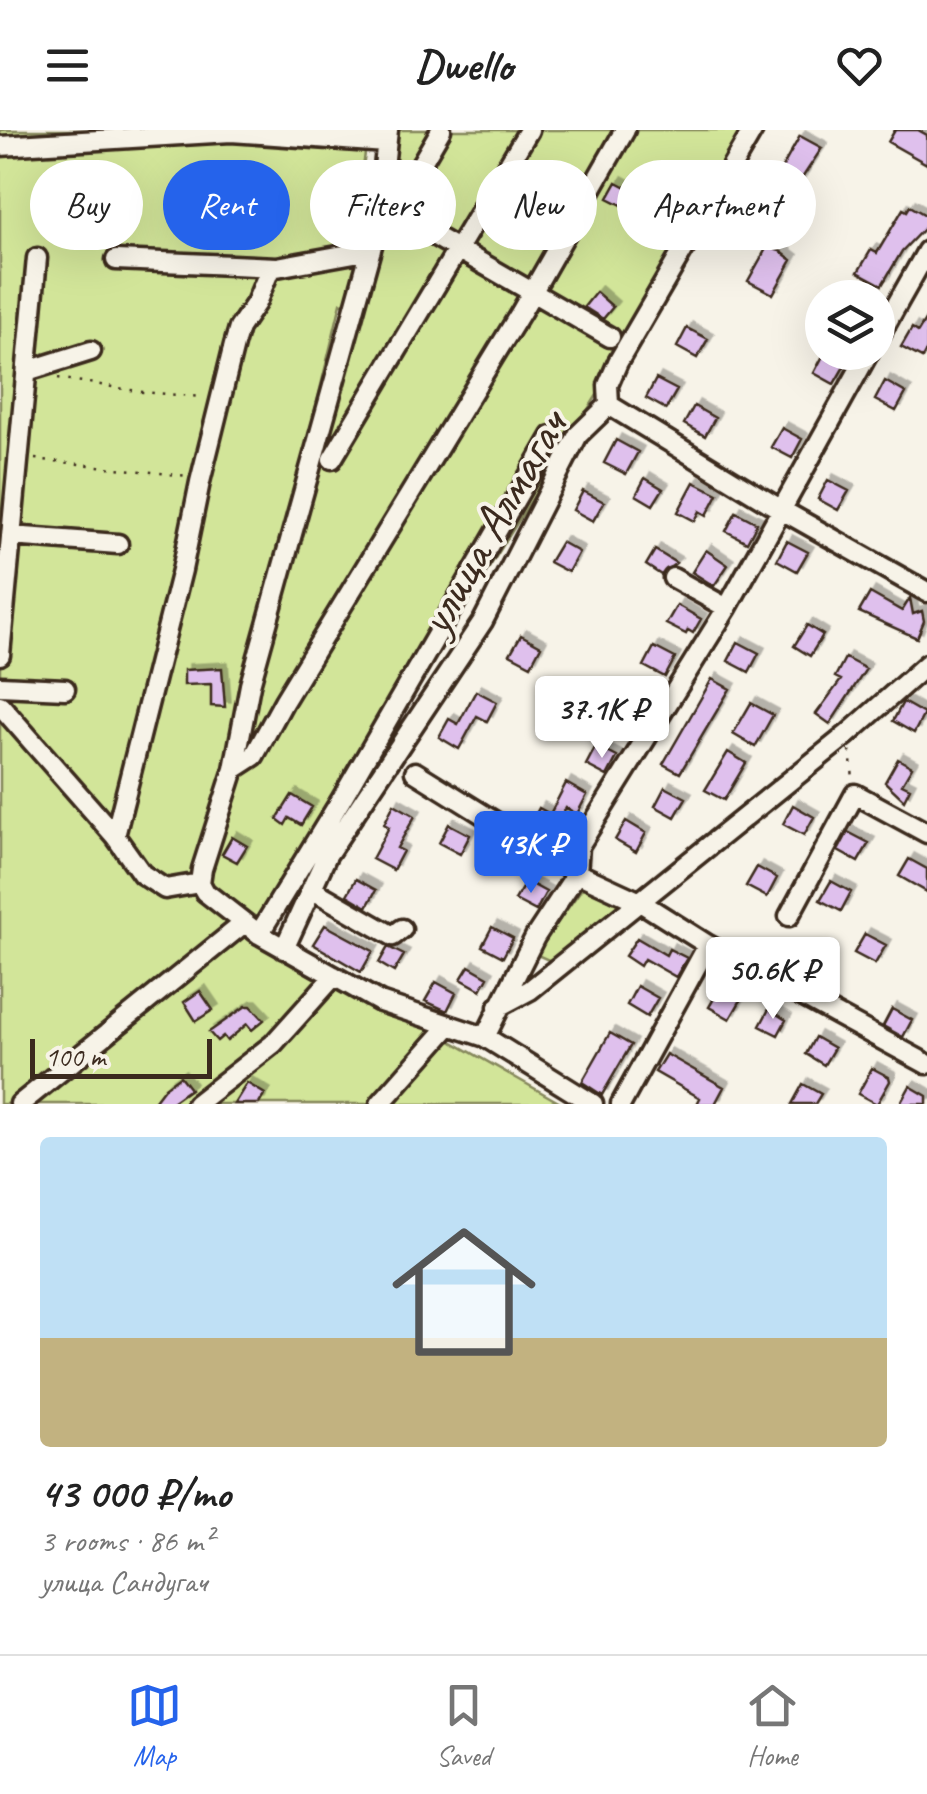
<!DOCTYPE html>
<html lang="en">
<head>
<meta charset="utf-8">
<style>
  body { margin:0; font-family:Caveat,sans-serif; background:#f2f2f2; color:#222; height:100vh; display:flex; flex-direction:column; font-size:38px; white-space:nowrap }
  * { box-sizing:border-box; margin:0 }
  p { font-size:32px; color:#767676 }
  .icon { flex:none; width:55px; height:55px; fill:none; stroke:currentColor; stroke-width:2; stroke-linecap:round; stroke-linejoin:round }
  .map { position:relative; height:974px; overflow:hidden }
  .panel { display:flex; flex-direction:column; background:#fff; flex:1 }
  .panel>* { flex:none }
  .top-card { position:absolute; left:30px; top:30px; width:868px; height:90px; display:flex; gap:20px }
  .tools { position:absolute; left:805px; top:150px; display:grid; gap:20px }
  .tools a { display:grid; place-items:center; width:90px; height:90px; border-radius:50%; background:#fff; box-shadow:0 10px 40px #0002; font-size:50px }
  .scale { position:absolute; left:30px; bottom:25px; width:182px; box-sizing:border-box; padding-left:10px; border:5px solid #3b2a1e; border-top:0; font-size:28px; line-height:35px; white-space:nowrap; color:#3b2a1e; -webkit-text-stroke:8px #f7f3e8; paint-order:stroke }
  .price { position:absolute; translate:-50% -85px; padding:0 22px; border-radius:10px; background:#fff; color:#222; font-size:32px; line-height:65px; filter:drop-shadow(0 2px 5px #0008) }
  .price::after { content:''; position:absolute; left:50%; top:60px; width:30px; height:22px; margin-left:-15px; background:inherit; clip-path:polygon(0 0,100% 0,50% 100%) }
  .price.active { background:#2563eb; color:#fff }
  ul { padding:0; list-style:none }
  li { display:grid; align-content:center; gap:20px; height:530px; padding:0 40px }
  li span { display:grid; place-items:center; height:310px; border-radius:10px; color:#555 }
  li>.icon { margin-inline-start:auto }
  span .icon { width:180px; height:180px; fill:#fffc; stroke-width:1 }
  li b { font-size:42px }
  .tag { padding:0 35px; border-radius:45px; background:#fff; box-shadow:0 10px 40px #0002; font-size:35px; line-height:90px }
  .tag.active { background:#2563eb; color:#fff }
  header { display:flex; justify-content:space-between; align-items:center; height:130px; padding:0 40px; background:#fff; font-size:45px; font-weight:800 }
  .dock { display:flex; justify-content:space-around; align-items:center; height:140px; border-top:2px solid #e0e0e0; background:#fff; font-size:28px; color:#767676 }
  .dock a { display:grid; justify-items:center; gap:5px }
  .dock .active { color:#2563eb }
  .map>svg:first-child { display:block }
</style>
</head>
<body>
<header><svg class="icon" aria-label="menu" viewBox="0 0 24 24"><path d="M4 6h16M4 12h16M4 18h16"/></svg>Dwello<svg class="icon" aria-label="heart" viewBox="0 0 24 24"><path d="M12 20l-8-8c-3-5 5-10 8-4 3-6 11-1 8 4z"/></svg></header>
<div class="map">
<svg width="927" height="974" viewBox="0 0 927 974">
  <defs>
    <filter id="shadow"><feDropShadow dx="5.5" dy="-5.5" stdDeviation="0" flood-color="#0004"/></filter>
  </defs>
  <rect width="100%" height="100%" fill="#f7f3e8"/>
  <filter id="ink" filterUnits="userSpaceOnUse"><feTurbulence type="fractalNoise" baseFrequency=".01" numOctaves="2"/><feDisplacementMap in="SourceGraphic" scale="20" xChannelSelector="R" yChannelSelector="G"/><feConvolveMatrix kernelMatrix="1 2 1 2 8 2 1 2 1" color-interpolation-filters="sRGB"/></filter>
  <g filter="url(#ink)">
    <!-- green -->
    <path fill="#d2e599" stroke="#86885c" stroke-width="2.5" fill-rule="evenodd" d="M 0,0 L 368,0 L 356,92 L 383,77 L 392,0 L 749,0 L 602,257 L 261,803 L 562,974 L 0,974 ZM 341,173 L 359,185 L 217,684 Z
      M 583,757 L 621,776 L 553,832 L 535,824 Z"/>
    <!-- building -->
    <path fill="#dfc0ed" stroke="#3b2a1e" stroke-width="2.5" filter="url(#shadow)" d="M 895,0 L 918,0 L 927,5 L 927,34 L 888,12 Z
      M 800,6 L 822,18 L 781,80 L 764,70 Z
      M 617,52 L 634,61 L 626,77 L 608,68 Z
      M 910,76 L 927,86 L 927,95 L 902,121 L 882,155 L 858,142 L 871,120 L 877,123 L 903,79 L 907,81 Z
      M 767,117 L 780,121 L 792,130 L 773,164 L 748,151 Z
      M 596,162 L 613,177 L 603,189 L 584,177 Z
      M 927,187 L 927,219 L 922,228 L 901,217 L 912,198 L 918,202 Z
      M 687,198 L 708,209 L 697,228 L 677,217 Z
      M 824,224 L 845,235 L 834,254 L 814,243 Z
      M 656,249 L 677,260 L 666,279 L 646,268 Z
      M 885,251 L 906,263 L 896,281 L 875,270 Z
      M 694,276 L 715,288 L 705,306 L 684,294 Z
      M 782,298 L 802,309 L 792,328 L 771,317 Z
      M 616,310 L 638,322 L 626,344 L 604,333 Z
      M 645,348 L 663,359 L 653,375 L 636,365 Z
      M 828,350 L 849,361 L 838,380 L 818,369 Z
      M 694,352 L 718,364 L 707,385 L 700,381 L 695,391 L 678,382 Z
      M 583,361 L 604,372 L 593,391 L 573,380 Z
      M 736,382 L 757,393 L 747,412 L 726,401 Z
      M 787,411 L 808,422 L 797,441 L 777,430 Z
      M 561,412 L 579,422 L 568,442 L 549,432 Z
      M 655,420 L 676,433 L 661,445 L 646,435 Z
      M 706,420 L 728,435 L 714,456 L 692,442 Z
      M 870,463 L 902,481 L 910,468 L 913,484 L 922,481 L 924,491 L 917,508 L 859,482 Z
      M 677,475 L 701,489 L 693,503 L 688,500 L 686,504 L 666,494 Z
      M 807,495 L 823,505 L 810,526 L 794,516 Z
      M 521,505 L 541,516 L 531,535 L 510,524 Z
      M 738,512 L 759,523 L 749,542 L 728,531 Z
      M 654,517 L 675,528 L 665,547 L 644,536 Z
      M 845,528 L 866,539 L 830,594 L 816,584 L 841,550 L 835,547 Z
      M 222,538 L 225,577 L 211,576 L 211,554 L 184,555 L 184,540 Z
      M 712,549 L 730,559 L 680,643 L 663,634 Z
      M 476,561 L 497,572 L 487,591 L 477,586 L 459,619 L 439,607 L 449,589 L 458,594 Z
      M 903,572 L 924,584 L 914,603 L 893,591 Z
      M 751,573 L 773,585 L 755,617 L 733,604 Z
      M 621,581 L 641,592 L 630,611 L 611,600 Z
      M 596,616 L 617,627 L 607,646 L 586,635 Z
      M 728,622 L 746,633 L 724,670 L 705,660 Z
      M 898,629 L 912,637 L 902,654 L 910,658 L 904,670 L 885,652 Z
      M 566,653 L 587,665 L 577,684 L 566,678 L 549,708 L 529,697 L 539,678 L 550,684 Z
      M 665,657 L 686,668 L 675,687 L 655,676 Z
      M 292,665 L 312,677 L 301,695 L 289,688 L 285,695 L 277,689 Z
      M 394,674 L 415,686 L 397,718 L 403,721 L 393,740 L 372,729 L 389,697 L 384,694 Z
      M 793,675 L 814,687 L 804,705 L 783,694 Z
      M 626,691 L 646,703 L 636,722 L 615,710 Z
      M 449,694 L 470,705 L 460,724 L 439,713 Z
      M 848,702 L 869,713 L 858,732 L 838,721 Z
      M 232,707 L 247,716 L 237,732 L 222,724 Z
      M 909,729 L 927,739 L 927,762 L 899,746 Z
      M 757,737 L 777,748 L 767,767 L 746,756 Z
      M 356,749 L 376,760 L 367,777 L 347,765 Z
      M 526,751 L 546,762 L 536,781 L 515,770 Z
      M 831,751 L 851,762 L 841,781 L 820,770 Z
      M 325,795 L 373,821 L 361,842 L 313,814 Z
      M 492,797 L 513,808 L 503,827 L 482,816 Z
      M 865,804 L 886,815 L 875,834 L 854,823 Z
      M 637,808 L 666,825 L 669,819 L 687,828 L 676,847 L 644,829 L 640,836 L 625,826 Z
      M 388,817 L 404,825 L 394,842 L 379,833 Z
      M 806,824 L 822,831 L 818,837 L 827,842 L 817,859 L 800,849 L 803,843 L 797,840 Z
      M 469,836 L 488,847 L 481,860 L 461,849 Z
      M 436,852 L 456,863 L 447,881 L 425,871 Z
      M 637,856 L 658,868 L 647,887 L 627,875 Z
      M 720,858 L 741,870 L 730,889 L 709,877 Z
      M 200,861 L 213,880 L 196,891 L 184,872 Z
      M 246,876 L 251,876 L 264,890 L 252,900 L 247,894 L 227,911 L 223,906 L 217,911 L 209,902 Z
      M 769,879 L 786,890 L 778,905 L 760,896 Z
      M 892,879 L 912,890 L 903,907 L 883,896 Z
      M 610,903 L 631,915 L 602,965 L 582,952 Z
      M 815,907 L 834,918 L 824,935 L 806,924 Z
      M 666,924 L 724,957 L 715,974 L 697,974 L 700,968 L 655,942 Z
      M 872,938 L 889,947 L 890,951 L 877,974 L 858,964 Z
      M 180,946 L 190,959 L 169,974 L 152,974 L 165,957 Z
      M 247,953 L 265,964 L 259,974 L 234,974 Z
      M 803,954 L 821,964 L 815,974 L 792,974 Z
      M 910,956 L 927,966 L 927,974 L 900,974 Z"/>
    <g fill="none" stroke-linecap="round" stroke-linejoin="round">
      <defs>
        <path id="minor" d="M 388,0 L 378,94 L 250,555 L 234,639 L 202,739 L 200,753 L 205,762 L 259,804 L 380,872 L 485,907 L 593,974
          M 0,16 L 231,2 L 386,13
          M 384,80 L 393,82 L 441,0
          M 393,82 L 610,207
          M 116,130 L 277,137 L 371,120
          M 878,208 L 927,121
          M 27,241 L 91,221
          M 609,275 L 780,379 L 927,462
          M 332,329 L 529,0
          M 11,406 L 118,414
          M 673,448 L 727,478
          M 0,525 L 37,128
          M 0,556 L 65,559
          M 0,575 L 115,706 L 142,744 L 165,759 L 200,753
          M 234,639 L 254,626 L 284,571 L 521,182 L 625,0
          M 415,642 L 577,743 L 640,772 L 708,815 L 927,934
          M 115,706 L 182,440 L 200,352 L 234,215 L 239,198 L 256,173 L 271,137
          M 313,760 L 393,806 L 402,799
          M 789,786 L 855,664 L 927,703
          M 259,804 L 341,670 L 552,306
          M 284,819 L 327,725 L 483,491 L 578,305 L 609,275 L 608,255 L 618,232 L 753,0
          M 498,877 L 530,860 L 848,604 L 927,534
          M 485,907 L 535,807 L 577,743 L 579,716 L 727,478 L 869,222
          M 20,974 L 243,794
          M 196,974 L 273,914 L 334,846
          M 380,974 L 448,897
          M 621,974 L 708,815"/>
      </defs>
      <!-- minor casing -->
      <use href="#minor" stroke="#3b2a1e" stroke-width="25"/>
      <!-- path -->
      <path stroke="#3b2a1e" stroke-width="2.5" stroke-dasharray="2.5 8" stroke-linecap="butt" d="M 58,248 L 143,262 L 203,267
        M 35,329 L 187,346
        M 850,621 L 853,648"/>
      <!-- minor -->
      <use href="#minor" stroke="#f7f3e8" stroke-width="18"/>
    </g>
  </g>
  <g text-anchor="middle" stroke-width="8" stroke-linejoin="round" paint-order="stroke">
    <!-- street labels -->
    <g font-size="50" fill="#3b2a1e" stroke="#f7f3e8">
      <text transform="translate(491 392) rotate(-60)" y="18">улица Алмагач</text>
    </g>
  </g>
</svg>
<div class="tools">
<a><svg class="icon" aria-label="layers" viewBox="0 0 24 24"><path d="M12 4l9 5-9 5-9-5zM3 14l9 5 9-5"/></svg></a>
</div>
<div class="scale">100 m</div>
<b class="price" style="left:602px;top:631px">37.1K ₽</b>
<b class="price active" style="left:531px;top:766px">43K ₽</b>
<b class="price" style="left:773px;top:892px">50.6K ₽</b>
<div class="top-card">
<a class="tag">Buy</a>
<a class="tag active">Rent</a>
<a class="tag">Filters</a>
<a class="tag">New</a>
<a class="tag">Apartment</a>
</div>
</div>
<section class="panel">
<ul>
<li><span style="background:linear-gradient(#bfe0f5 65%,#c2b280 0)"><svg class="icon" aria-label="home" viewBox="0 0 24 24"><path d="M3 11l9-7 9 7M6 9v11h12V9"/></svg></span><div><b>43 000 ₽/mo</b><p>3 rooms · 86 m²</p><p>улица Сандугач</p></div></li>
</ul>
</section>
<nav class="dock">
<a class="active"><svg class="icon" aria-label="map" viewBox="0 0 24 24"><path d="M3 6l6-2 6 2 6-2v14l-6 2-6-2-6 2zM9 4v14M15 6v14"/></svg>Map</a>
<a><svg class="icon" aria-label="saved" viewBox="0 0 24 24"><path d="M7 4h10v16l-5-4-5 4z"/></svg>Saved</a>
<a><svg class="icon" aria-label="home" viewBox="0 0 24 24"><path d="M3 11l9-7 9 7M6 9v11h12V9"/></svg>Home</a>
</nav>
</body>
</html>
